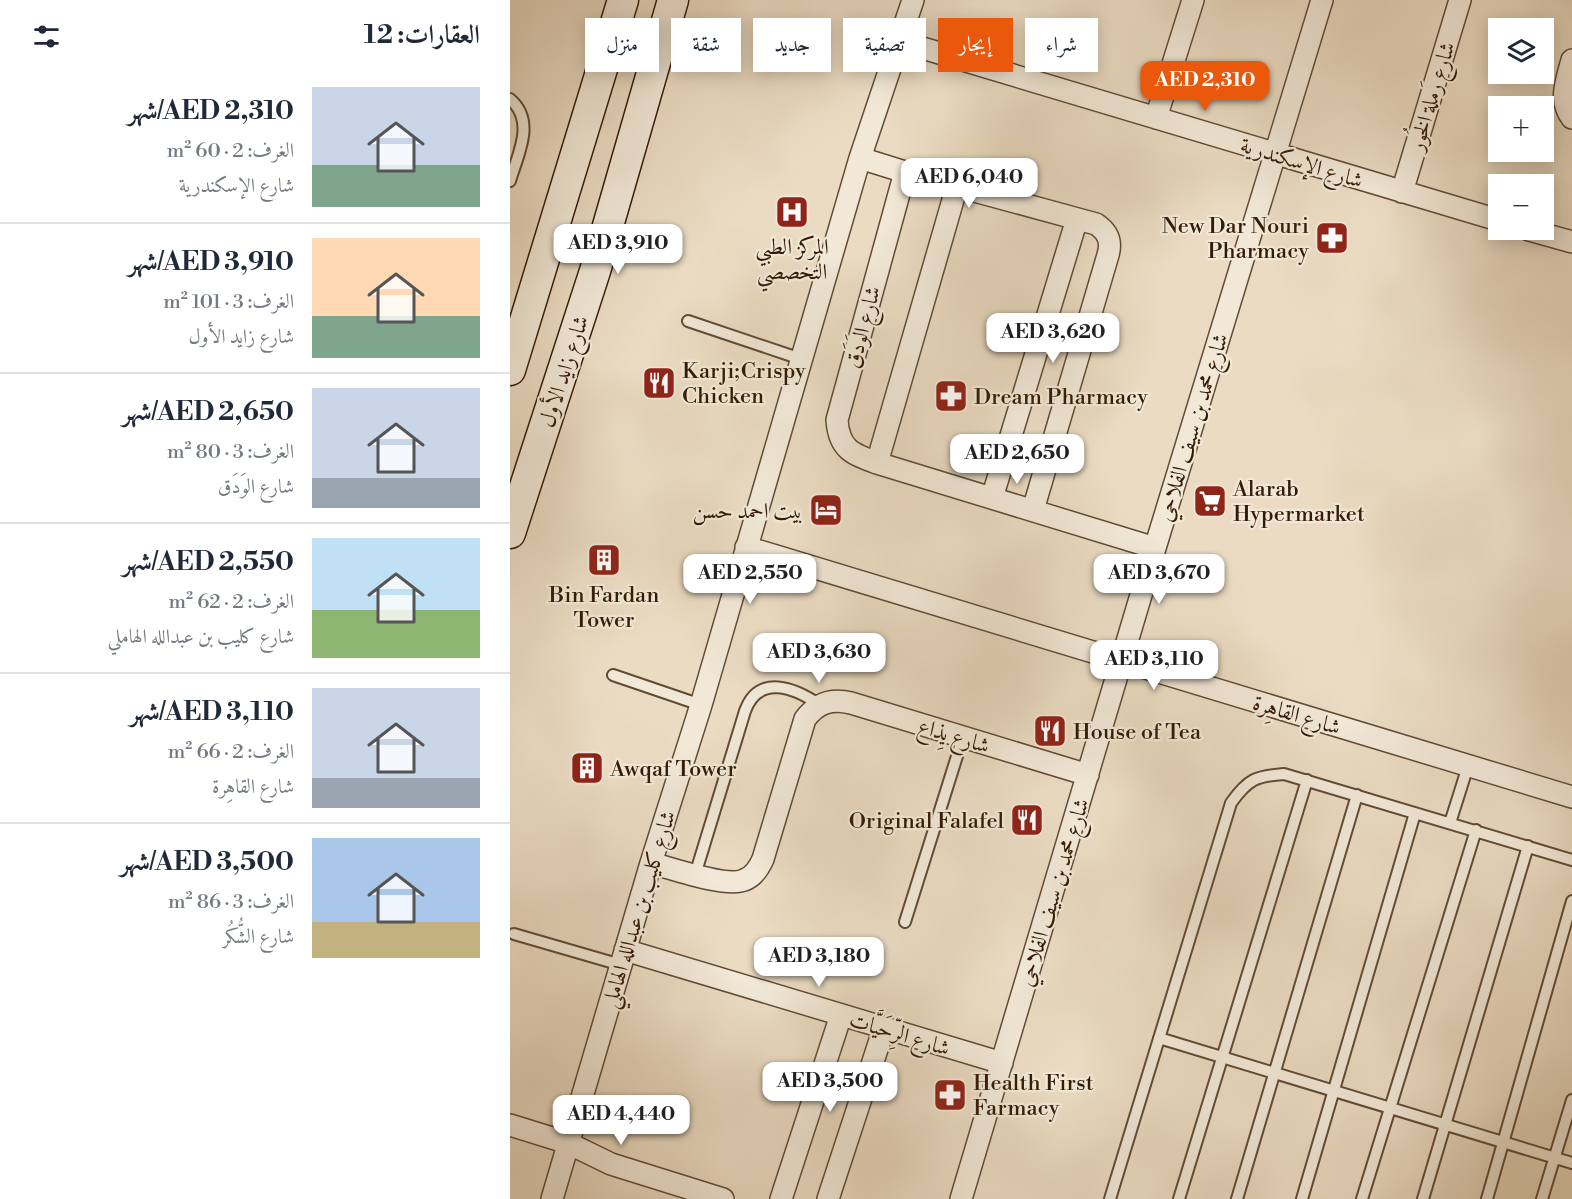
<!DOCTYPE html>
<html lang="ar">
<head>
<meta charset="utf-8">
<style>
  body { margin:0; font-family:"Libre Bodoni",Amiri,serif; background:#f6f6f7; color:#1f2937; direction:rtl; height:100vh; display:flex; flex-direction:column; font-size:22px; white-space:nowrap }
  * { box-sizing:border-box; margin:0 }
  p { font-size:20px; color:#747a83 }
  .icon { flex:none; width:33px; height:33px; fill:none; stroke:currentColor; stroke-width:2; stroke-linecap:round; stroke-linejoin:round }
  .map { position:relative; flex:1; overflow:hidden; direction:ltr }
  .details { display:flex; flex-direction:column; background:#fff; width:510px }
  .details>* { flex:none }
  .hud { position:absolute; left:18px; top:18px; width:570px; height:54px; direction:rtl; display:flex; gap:12px }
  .fabs { position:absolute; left:978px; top:18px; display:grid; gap:12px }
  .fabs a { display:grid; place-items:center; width:66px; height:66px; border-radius:0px; background:#fff; box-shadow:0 3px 15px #0003; font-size:30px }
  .price { position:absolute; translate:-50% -51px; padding:0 14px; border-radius:12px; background:#fff; color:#222; font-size:20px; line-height:39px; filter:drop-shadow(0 2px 3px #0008) }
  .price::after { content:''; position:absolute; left:50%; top:36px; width:18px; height:14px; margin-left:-9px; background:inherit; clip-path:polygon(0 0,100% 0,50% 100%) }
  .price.active { background:#ea580c; color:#fff }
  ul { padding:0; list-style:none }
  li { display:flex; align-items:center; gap:18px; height:150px; padding:0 30px }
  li+li { border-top:2px solid #e0e1e3 }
  li span { display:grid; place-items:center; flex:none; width:168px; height:120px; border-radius:0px; color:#555 }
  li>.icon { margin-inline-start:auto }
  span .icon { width:72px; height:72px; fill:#fffc; stroke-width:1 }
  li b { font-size:26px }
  h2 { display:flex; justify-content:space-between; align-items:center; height:72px; padding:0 30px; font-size:26px }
  .chip { padding:0 21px; border-radius:0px; background:#fff; box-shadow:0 3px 15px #0003; font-size:21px; line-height:54px }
  .chip.active { background:#ea580c; color:#fff }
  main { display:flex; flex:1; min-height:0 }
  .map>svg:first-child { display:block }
</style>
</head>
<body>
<main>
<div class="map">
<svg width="1062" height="1199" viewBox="0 0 1062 1199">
  <rect width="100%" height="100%" fill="#eadbc2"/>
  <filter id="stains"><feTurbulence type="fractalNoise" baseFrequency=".00333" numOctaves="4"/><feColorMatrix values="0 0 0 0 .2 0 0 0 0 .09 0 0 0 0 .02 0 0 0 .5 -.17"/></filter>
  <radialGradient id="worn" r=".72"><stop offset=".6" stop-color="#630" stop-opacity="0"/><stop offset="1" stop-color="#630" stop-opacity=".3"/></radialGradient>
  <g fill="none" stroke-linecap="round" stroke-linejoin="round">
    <defs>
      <path id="service" d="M 0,99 C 26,121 8,154 0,181
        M 178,321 L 291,359
        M 103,675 L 191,705
        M 940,823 L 958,766
        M 185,875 L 235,711 C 249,673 285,688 310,705
        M 395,922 L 453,737
        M 4,934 L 111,965
        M 649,1038 L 1062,1163
        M 600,1199 L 721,803 C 738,779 746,776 774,774 L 1062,860
        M 669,1199 L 797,780
        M 727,1199 L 847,795
        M 792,1199 L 905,813
        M 852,1199 L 966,830
        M 913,1199 L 1018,846
        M 977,1199 L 1062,901
        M 1032,1199 L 1062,1100"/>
      <path id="minor" d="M 389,41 L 988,220
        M 1062,60 C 1057,79 1048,101 1062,118
        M 646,118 L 683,0
        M 350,158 L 395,172 L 586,224 C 598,232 602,241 598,255 L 523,510
        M 395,172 L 327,420 C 329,449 342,454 367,463 L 645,548
        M 892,192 L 950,0
        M 1019,230 L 1062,242
        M 367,463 L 447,186
        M 482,498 L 567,219
        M 236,547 L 1062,797
        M 141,863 C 161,868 217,888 234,880 C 243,877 249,868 253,859 L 295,719 C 307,703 321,698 341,703 L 578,775
        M 115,950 L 492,1063
        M 0,1125 L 58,1143 L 101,1164 L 213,1199
        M 42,1199 L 141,863 L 191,705 L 350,158 L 403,0
        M 271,1199 L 331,1015
        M 318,1199 L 374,1028
        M 451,1199 L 645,548 L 812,0"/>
      <path id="secondary" d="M 0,370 L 113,0
        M 0,533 L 85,271 L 163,0"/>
    </defs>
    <!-- service casing -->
    <use href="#service" stroke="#624b35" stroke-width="14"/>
    <!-- minor casing -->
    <use href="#minor" stroke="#624b35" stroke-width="24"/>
    <!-- secondary casing -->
    <use href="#secondary" stroke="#351b06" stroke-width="33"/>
    <!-- service -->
    <use href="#service" stroke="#f1e8d7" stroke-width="10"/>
    <!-- minor -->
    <use href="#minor" stroke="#f1e8d7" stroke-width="21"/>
    <!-- secondary -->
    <use href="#secondary" stroke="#f1e8d7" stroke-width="30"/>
  </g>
  <!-- icons -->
  <defs>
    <symbol id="hospital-square" viewBox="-11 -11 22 22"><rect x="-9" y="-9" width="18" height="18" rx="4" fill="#8f2418" stroke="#f1e8d7"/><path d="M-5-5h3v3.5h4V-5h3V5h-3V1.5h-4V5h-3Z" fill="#fff"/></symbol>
    <symbol id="pharmacy-square" viewBox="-11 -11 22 22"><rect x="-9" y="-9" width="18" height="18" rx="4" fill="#8f2418" stroke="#f1e8d7"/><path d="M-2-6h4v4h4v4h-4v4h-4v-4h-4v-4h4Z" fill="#fff"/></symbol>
    <symbol id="restaurant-square" viewBox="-11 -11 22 22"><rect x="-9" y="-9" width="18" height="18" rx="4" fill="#8f2418" stroke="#f1e8d7"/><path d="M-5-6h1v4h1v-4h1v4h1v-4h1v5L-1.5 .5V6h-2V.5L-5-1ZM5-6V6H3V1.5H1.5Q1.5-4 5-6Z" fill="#fff"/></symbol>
    <symbol id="supermarket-square" viewBox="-11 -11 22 22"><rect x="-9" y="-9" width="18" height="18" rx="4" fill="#8f2418" stroke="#f1e8d7"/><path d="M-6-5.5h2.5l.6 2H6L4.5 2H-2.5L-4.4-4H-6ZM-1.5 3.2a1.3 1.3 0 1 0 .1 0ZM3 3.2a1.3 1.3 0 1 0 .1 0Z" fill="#fff"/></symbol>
    <symbol id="hotel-square" viewBox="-11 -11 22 22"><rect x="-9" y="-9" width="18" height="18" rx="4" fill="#8f2418" stroke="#f1e8d7"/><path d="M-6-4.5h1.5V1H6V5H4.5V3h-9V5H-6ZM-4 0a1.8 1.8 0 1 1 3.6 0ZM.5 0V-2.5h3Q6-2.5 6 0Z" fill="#fff"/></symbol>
    <symbol id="building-square" viewBox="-11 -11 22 22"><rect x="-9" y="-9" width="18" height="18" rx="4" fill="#8f2418" stroke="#f1e8d7"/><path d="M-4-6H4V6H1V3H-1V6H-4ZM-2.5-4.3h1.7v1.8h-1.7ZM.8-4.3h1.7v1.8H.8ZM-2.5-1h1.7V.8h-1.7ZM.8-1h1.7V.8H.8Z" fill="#fff"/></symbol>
  </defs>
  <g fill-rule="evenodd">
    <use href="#hospital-square" x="263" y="193" width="38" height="38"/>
    <use href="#pharmacy-square" x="803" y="219" width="38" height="38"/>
    <use href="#restaurant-square" x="130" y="364" width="38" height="38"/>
    <use href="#pharmacy-square" x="422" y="377" width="38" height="38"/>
    <use href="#supermarket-square" x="681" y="482" width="38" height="38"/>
    <use href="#hotel-square" x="297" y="491" width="38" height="38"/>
    <use href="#building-square" x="75" y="541" width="38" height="38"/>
    <use href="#restaurant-square" x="521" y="712" width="38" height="38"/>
    <use href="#building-square" x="58" y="749" width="38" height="38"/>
    <use href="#restaurant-square" x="498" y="801" width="38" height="38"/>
    <use href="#pharmacy-square" x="421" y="1076" width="38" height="38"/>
  </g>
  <g text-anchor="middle" stroke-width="4.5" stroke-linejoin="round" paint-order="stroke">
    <!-- street labels -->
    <g font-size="22" fill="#351b06" stroke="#f1e8d7">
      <text transform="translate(921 96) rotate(-73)" y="8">شارع رَملة الخُور</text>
      <text transform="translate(792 162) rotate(17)" y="8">شارع الإسكندرية</text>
      <text transform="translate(352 327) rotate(-75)" y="8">شارع الوَدَق</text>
      <text transform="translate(53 371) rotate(-72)" y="8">شارع زايد الأول</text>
      <text transform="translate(682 427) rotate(-73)" y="8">شارع محمد بن سيف الفلاحي</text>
      <text transform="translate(787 714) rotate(17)" y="8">شارع القاهِرة</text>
      <text transform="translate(444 735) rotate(17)" y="8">شارع يِذاع</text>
      <text transform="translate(543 892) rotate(-73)" y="8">شارع محمد بن سيف الفلاحي</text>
      <text transform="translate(128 909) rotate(-73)" y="8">شارع كليب بن عبدالله الهاملي</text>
      <text transform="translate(390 1033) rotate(17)" y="8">شارع الرِّحَيَّات</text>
    </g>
    <!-- poi labels -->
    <g font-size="22" fill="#351b06" stroke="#f1e8d7" text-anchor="start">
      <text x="799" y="233" text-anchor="end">New Dar Nouri<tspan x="799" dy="25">Pharmacy</tspan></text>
      <text x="282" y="254" text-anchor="middle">المركز الطبي<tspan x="282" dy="25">التخصصي</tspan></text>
      <text x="172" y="378">Karji;Crispy<tspan x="172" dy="25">Chicken</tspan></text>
      <text x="464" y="404">Dream Pharmacy</text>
      <text x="723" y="496">Alarab<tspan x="723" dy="25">Hypermarket</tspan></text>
      <text x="293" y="518" text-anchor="end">بيت احمد حسن</text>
      <text x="94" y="602" text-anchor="middle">Bin Fardan<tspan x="94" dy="25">Tower</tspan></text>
      <text x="563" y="739">House of Tea</text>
      <text x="100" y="776">Awqaf Tower</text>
      <text x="494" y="828" text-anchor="end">Original Falafel</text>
      <text x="463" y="1090">Health First<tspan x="463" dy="25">Farmacy</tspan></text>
    </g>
  </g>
  <rect width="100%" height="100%" filter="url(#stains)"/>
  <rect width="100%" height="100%" fill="url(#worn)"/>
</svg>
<div class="fabs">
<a><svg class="icon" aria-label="layers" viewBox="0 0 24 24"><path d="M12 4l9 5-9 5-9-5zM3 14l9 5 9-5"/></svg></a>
<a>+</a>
<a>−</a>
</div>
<b class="price active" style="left:695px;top:112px">AED 2,310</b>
<b class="price" style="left:459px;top:209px">AED 6,040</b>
<b class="price" style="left:108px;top:275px">AED 3,910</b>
<b class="price" style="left:543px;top:364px">AED 3,620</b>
<b class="price" style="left:507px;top:485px">AED 2,650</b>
<b class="price" style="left:240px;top:605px">AED 2,550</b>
<b class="price" style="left:649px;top:605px">AED 3,670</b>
<b class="price" style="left:309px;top:684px">AED 3,630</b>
<b class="price" style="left:644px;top:691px">AED 3,110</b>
<b class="price" style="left:309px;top:988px">AED 3,180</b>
<b class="price" style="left:320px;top:1113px">AED 3,500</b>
<b class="price" style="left:111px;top:1146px">AED 4,440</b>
<div class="hud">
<a class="chip">شراء</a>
<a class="chip active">إيجار</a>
<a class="chip">تصفية</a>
<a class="chip">جديد</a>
<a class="chip">شقة</a>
<a class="chip">منزل</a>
</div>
</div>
<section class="details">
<h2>العقارات: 12<svg class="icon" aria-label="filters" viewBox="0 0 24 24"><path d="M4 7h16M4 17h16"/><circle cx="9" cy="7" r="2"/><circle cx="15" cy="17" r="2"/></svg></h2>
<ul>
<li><span style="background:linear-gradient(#c9d6e8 65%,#7fa58c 0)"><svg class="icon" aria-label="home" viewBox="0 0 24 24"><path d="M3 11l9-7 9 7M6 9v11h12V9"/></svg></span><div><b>AED 2,310/شهر</b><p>الغرف: 2 · 60 m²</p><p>شارع الإسكندرية</p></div></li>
<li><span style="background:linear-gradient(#ffd9b3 65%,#7fa58c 0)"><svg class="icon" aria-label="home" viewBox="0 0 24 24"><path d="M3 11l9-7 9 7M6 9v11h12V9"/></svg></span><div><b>AED 3,910/شهر</b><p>الغرف: 3 · 101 m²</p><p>شارع زايد الأول</p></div></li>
<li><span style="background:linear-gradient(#c9d6e8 75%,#9aa5b1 0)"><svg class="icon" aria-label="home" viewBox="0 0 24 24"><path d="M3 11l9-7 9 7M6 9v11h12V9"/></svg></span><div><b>AED 2,650/شهر</b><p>الغرف: 3 · 80 m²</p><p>شارع الوَدَق</p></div></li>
<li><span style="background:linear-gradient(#bfe0f5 60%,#8fb573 0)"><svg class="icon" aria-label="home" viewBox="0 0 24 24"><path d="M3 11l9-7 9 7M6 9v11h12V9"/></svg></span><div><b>AED 2,550/شهر</b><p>الغرف: 2 · 62 m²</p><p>شارع كليب بن عبدالله الهاملي</p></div></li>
<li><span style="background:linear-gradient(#c9d6e8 75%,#9aa5b1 0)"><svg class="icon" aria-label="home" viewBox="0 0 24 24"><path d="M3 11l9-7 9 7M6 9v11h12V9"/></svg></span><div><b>AED 3,110/شهر</b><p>الغرف: 2 · 66 m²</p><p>شارع القاهِرة</p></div></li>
<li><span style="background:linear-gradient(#a9c7e8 70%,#c2b280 0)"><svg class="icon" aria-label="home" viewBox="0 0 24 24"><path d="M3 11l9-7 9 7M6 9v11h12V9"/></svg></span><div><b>AED 3,500/شهر</b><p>الغرف: 3 · 86 m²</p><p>شارع الشُّكُر</p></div></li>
</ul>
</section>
</main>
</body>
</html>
